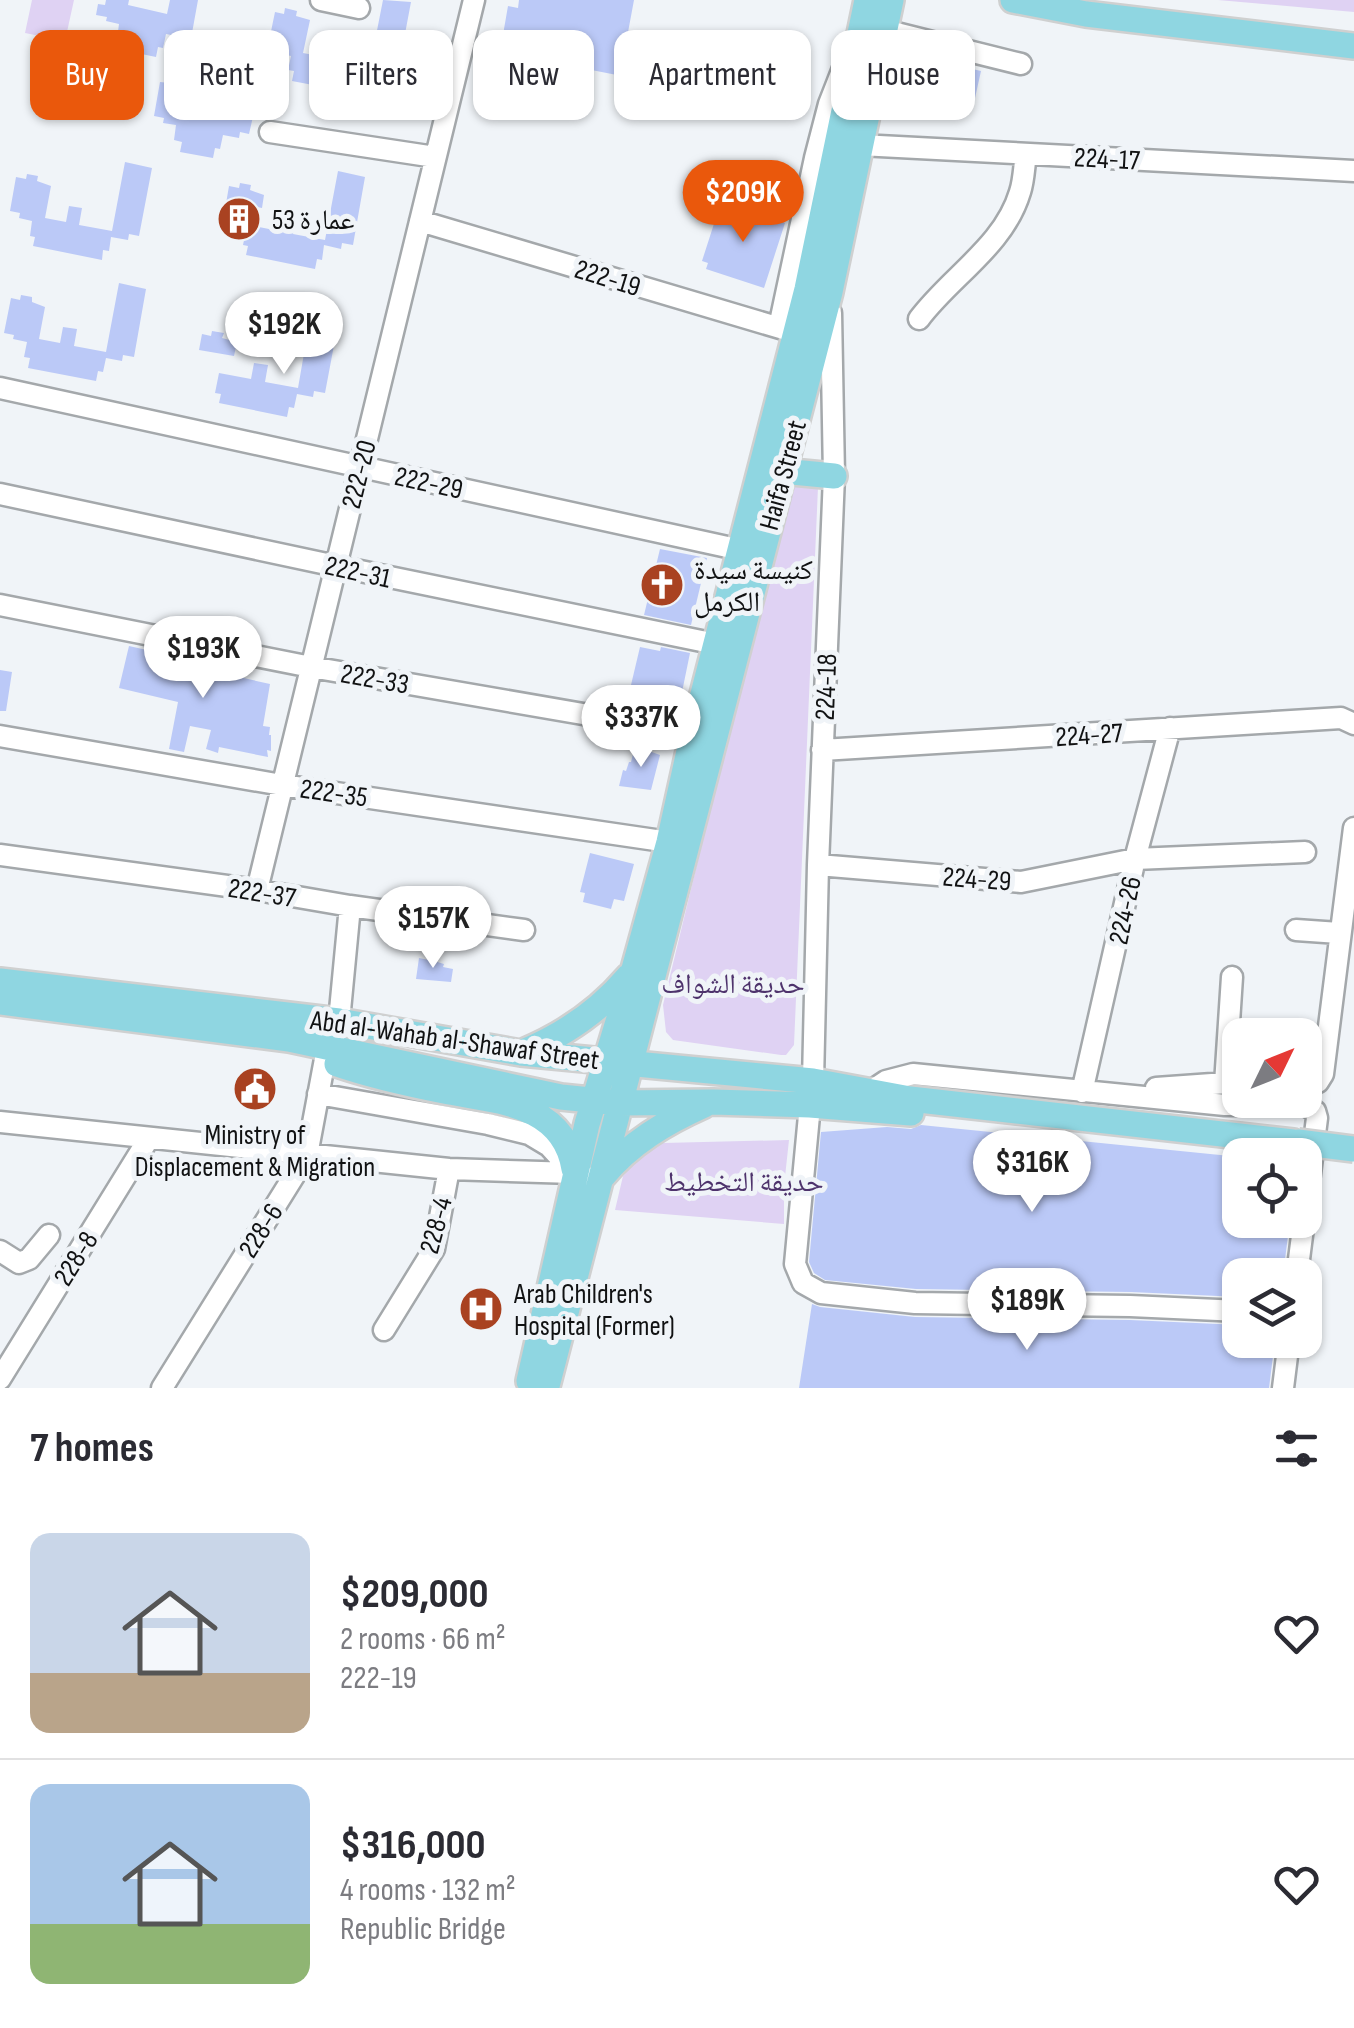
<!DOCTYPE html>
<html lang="en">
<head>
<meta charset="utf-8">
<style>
  body { margin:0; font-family:"Sofia Sans Condensed","Noto Naskh Arabic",sans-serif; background:#f7f7f7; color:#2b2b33; height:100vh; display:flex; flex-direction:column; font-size:38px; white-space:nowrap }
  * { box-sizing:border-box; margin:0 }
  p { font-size:32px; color:#7c7c81 }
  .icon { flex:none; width:55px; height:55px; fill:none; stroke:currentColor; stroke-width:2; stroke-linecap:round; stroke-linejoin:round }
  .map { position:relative; height:1388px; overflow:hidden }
  .drawer { display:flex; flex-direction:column; background:#fff; flex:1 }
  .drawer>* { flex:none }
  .top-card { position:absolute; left:30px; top:30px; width:1295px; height:90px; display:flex; gap:20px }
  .needle { width:65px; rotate:47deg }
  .fabs { position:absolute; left:1222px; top:1018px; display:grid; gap:20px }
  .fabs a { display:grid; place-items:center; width:100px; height:100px; border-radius:20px; background:#fff; box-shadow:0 2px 8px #0004; font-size:50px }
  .price { position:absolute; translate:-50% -85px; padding:0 22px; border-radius:35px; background:#fff; color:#222; font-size:32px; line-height:65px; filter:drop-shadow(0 2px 5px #0008) }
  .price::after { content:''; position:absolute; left:50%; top:60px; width:30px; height:22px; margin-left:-15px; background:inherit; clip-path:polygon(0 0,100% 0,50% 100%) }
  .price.active { background:#ea580c; color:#fff }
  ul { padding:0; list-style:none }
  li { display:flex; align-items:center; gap:30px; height:250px; padding:0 30px }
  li+li { border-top:2px solid #e1e1e2 }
  li span { display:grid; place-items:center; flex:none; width:280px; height:200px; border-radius:20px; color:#555 }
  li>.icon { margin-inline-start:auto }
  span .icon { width:120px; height:120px; fill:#fffc; stroke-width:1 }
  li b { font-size:42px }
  h2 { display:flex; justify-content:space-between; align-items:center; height:120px; padding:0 30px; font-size:42px }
  .pill { padding:0 35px; border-radius:20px; background:#fff; box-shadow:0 2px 8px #0004; font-size:35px; line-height:90px }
  .pill.active { background:#ea580c; color:#fff }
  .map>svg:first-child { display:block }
</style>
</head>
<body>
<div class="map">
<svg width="1354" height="1388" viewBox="0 0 1354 1388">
  <rect width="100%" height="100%" fill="#f0f4f8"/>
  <!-- green -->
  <path fill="#dfd2f3" d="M 32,0 L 74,0 L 65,41 L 25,33 Z
    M 1218,0 L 1354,0 L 1354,12 Z
    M 788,487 L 818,487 L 794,1045 L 786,1055 L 781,1055 L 673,1040 L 666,1032 L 663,1005 Z
    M 789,1140 L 784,1186 L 784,1224 L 615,1210 L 623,1176 L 629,1169 L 642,1156 L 663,1143 Z"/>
  <!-- building -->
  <path fill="#bbc9f7" d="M 106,0 L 129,0 L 128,5 L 167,14 L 170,0 L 198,0 L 192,33 L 183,31 L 182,37 L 166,34 L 163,48 L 158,47 L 156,57 L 122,50 L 124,40 L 117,39 L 119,24 L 106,21 L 107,17 L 96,15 L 98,4 L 105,5 Z
    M 383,0 L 411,2 L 398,71 L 387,69 L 386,75 L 370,71 L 367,86 L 362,85 L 360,94 L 292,81 L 294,71 L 288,70 L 291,56 L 278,53 L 278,48 L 268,46 L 275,12 L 284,14 L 285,8 L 297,11 L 296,16 L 310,20 L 303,53 L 324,57 L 327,41 L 341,43 L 338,59 L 370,66 Z
    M 519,0 L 634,0 L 626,43 L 639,45 L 632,78 L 500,52 L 508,6 L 518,8 Z
    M 903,53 L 981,71 L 973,107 L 895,89 Z
    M 171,78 L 182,80 L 181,86 L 188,87 L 185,107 L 224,115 L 229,94 L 237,95 L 238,90 L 248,92 L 247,97 L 257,99 L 249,134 L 240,132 L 239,138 L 223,135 L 220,149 L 215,148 L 213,158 L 180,152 L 182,142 L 174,140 L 176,125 L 163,123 L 164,118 L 154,116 L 160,82 L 170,83 Z
    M 125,162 L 152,168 L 139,236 L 129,234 L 128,240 L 111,237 L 109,251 L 103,250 L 102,260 L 33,246 L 35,237 L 30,236 L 32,221 L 19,218 L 20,213 L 10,211 L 16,177 L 26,179 L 27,174 L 38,176 L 37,181 L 51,186 L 45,218 L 66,222 L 69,206 L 82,208 L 79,225 L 112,231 Z
    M 338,171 L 365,177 L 353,245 L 342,243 L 341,249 L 324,245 L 322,260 L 317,259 L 315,269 L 246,255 L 248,246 L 243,245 L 246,230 L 232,227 L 233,222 L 223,221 L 229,186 L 239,188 L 240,183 L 251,185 L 250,190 L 264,195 L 262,208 L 257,207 L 254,226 L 279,231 L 282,215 L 296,217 L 293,234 L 325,240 Z
    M 721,202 L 785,223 L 764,288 L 706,269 L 708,263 L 702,261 Z
    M 119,283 L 146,289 L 134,357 L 123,355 L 122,361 L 106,358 L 103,372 L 98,371 L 96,381 L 28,368 L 30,358 L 24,357 L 27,342 L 13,339 L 14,335 L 4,333 L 11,298 L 20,300 L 21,295 L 32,297 L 32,302 L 45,307 L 39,339 L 60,343 L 63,327 L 77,329 L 74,346 L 106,352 Z
    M 310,319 L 338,324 L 325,393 L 314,391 L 313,397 L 297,394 L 294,408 L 289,407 L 287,417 L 219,403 L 221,394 L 215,393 L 219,373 L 251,379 L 254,363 L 268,365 L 265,382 L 298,388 Z
    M 212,331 L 224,333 L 222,338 L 237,342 L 234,356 L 199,350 L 202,334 L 211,336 Z
    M 660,549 L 707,558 L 691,625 L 644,615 Z
    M 129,646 L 204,663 L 203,669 L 270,684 L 263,726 L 270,727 L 269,735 L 271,735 L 271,751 L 267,750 L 268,757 L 219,747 L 218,753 L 206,749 L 211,730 L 190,726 L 184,752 L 169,749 L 178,702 L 119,688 Z
    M 640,647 L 660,651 L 661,647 L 690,653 L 681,697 L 675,696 L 671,715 L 640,710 L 645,689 L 631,685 Z
    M 0,670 L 12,672 L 6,711 L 0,711 Z
    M 635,746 L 660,755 L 651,790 L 619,786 L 623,770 L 626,771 L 629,762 L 631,762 Z
    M 590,853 L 634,864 L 624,901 L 614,899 L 611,909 L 583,902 L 585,893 L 580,892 Z
    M 419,958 L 434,961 L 444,964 L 443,967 L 453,969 L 451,982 L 416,979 Z
    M 921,1125 L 1240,1157 L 1240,1220 L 1290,1220 L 1283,1275 L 1240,1275 L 1240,1297 L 1131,1292 L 916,1289 L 825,1280 L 814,1273 L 809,1262 L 821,1132 L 887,1127 L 911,1129 Z
    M 812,1304 L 820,1307 L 915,1317 L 1130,1320 L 1240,1325 L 1240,1340 L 1275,1340 L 1269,1388 L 799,1388 Z"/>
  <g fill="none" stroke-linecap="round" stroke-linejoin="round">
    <defs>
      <path id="minor" d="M 321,0 L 359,8
        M 884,30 L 1021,64
        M 270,132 L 435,157
        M 860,145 L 1354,171
        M 420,221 L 797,333
        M 919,319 C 951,276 1004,246 1020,192 C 1024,180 1024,166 1026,154
        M 779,327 L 815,158 L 829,104 L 849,53
        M 0,388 L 741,550
        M 0,494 L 336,566 L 716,644
        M 0,605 L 311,667 L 693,733
        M 0,736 L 282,785 L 669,842
        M 822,750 L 1341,718 L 1354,724
        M 0,855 L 257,890 L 350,906 L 524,930
        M 818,865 L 1021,882 L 1135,859 L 1305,852
        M 257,890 L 474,0
        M 1296,930 L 1339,933
        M 339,1021 L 350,906
        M 813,1081 L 818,865 L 834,476 L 831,313
        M 1225,1084 L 1232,977
        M 1305,1084 L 1318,1082 L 1323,1074 L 1354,828
        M 1156,1088 L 1240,1082
        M 871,1091 L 886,1081 L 913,1074 L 1225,1105 L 1305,1105 L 1315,1111 L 1317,1118 L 1305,1214
        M 1082,1092 L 1135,859 L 1170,728
        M 318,1094 L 488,1124 L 529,1134 L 549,1146 L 573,1172
        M 810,1105 L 795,1264 L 803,1283 L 821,1293 L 915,1303 L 1130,1306 L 1240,1311
        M 0,1122 L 449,1169 L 574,1173 L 585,1176
        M 0,1251 L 19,1263 L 29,1259 L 49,1235
        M 1297,1275 L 1304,1220
        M 384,1330 L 434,1249 L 449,1169
        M 0,1379 L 149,1138
        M 162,1388 L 307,1155 L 325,1059
        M 1283,1388 L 1289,1340"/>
      <path id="major" d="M 1013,0 L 1086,14 L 1354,46
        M 782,471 L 834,476
        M 0,981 L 339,1021 L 521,1053 L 813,1081 L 910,1099 L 1293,1142
        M 0,1002 L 289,1039 L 561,1097 L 620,1103 L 713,1102 L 810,1105 L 911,1113
        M 523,1052 C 564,1035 599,1011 628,977
        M 337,1064 C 372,1076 408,1084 444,1091 C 496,1101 564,1103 574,1169
        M 603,1176 C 630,1143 666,1122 704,1105
        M 529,1381 L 587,1124 L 634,969 L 669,842 L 693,733 L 807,289 L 867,0
        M 547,1386 L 830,292 L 891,0"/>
    </defs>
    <!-- minor casing -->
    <use href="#minor" stroke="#a4a8ab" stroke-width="25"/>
    <!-- major casing -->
    <use href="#major" stroke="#cfd0d0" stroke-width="30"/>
    <!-- minor -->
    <use href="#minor" stroke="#fff" stroke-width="20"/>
    <!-- major -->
    <use href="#major" stroke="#8fd6e1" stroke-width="25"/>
    <defs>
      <path id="major-bridge" d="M 1298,1142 L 1354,1149"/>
    </defs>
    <!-- major-bridge casing -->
    <use href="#major-bridge" stroke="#cfd0d0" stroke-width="30" stroke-linecap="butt"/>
    <!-- major-bridge -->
    <use href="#major-bridge" stroke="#8fd6e1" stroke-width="25"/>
  </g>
  <!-- icons -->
  <defs>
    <symbol id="building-disc" viewBox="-11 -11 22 22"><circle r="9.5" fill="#a94221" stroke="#f0f4f8"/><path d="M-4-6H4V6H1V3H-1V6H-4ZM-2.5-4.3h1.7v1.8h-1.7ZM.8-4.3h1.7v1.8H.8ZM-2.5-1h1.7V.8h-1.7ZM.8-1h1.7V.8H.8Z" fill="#fff"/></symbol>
    <symbol id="church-disc" viewBox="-11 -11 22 22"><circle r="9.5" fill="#a94221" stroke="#f0f4f8"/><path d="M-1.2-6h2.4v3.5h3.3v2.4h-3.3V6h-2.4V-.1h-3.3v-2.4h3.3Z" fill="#fff"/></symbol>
    <symbol id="civic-disc" viewBox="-11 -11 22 22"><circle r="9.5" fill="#a94221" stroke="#f0f4f8"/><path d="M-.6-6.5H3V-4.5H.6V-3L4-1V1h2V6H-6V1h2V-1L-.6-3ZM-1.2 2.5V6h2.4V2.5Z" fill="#fff"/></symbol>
    <symbol id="hospital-disc" viewBox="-11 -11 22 22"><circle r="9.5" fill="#a94221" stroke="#f0f4f8"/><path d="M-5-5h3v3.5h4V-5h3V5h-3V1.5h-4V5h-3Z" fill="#fff"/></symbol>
  </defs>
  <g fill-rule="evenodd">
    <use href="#building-disc" x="214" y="194" width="50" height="50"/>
    <use href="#church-disc" x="637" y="560" width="50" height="50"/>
    <use href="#civic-disc" x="230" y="1064" width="50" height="50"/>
    <use href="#hospital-disc" x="456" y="1284" width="50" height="50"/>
  </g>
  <g text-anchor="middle" stroke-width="10" stroke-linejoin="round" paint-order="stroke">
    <!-- street labels -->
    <g font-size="28" fill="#111213" stroke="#f0f4f8">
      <text transform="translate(1107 158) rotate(3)" y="10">224-17</text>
      <text transform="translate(608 277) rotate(17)" y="10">222-19</text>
      <text transform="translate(358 474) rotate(-76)" y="10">222-20</text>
      <text transform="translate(782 475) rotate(-75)" y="10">Haifa Street</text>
      <text transform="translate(429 482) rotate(12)" y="10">222-29</text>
      <text transform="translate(358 571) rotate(12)" y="10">222-31</text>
      <text transform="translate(375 678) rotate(10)" y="10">222-33</text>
      <text transform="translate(825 687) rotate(-88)" y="10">224-18</text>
      <text transform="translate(1089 734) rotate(-4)" y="10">224-27</text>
      <text transform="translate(334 792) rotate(8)" y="10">222-35</text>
      <text transform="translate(977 878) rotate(4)" y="10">224-29</text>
      <text transform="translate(262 892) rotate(9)" y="10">222-37</text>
      <text transform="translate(1124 910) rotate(-78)" y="10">224-26</text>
      <text transform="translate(455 1039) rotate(8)" y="10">Abd al-Wahab al-Shawaf Street</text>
      <text transform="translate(435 1225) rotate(-75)" y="10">228-4</text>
      <text transform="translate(260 1230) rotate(-58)" y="10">228-6</text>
      <text transform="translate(75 1258) rotate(-58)" y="10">228-8</text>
    </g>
    <!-- poi labels -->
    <g font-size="28" fill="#111213" stroke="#f0f4f8" text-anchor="start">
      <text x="272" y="229">عمارة 53</text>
      <text x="694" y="579">كنيسة سيدة<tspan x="694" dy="32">الكرمل</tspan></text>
      <text x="255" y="1144" text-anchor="middle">Ministry of<tspan x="255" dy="32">Displacement &amp; Migration</tspan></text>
      <text x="514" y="1303">Arab Children's<tspan x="514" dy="32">Hospital (Former)</tspan></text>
    </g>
    <!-- park labels -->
    <g font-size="28" fill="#4e336c" stroke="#f0f4f8">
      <text x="733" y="993">حديقة الشواف</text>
      <text x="744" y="1191">حديقة التخطيط</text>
    </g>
  </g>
</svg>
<div class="fabs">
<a><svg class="needle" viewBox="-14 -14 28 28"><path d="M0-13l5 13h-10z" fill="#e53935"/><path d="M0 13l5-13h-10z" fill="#7c7c81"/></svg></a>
<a><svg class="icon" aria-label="locate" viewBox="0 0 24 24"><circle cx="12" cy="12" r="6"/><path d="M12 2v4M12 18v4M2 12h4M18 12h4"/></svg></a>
<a><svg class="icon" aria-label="layers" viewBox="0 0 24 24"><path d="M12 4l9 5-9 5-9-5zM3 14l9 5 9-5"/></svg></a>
</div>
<b class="price active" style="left:743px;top:245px">$209K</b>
<b class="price" style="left:284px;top:377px">$192K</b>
<b class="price" style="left:203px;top:701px">$193K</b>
<b class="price" style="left:641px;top:770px">$337K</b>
<b class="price" style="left:433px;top:971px">$157K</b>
<b class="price" style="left:1032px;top:1215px">$316K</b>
<b class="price" style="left:1027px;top:1353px">$189K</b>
<div class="top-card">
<a class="pill active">Buy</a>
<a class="pill">Rent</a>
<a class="pill">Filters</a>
<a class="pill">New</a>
<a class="pill">Apartment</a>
<a class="pill">House</a>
</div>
</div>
<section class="drawer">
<h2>7 homes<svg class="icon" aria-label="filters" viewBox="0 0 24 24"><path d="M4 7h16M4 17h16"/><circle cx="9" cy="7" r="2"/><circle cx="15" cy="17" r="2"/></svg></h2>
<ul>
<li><span style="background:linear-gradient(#c9d6e8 70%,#b9a48a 0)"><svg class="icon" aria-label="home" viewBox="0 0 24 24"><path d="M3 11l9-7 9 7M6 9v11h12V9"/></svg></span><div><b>$209,000</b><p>2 rooms · 66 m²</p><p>222-19</p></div><svg class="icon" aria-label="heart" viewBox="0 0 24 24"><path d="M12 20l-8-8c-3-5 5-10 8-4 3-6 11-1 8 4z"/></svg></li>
<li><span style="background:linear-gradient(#a9c7e8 70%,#8fb573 0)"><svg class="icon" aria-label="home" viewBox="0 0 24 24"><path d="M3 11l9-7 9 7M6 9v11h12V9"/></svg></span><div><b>$316,000</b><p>4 rooms · 132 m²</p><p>Republic Bridge</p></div><svg class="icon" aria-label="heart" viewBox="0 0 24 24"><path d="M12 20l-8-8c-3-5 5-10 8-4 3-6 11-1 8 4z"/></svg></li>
</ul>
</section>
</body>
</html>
